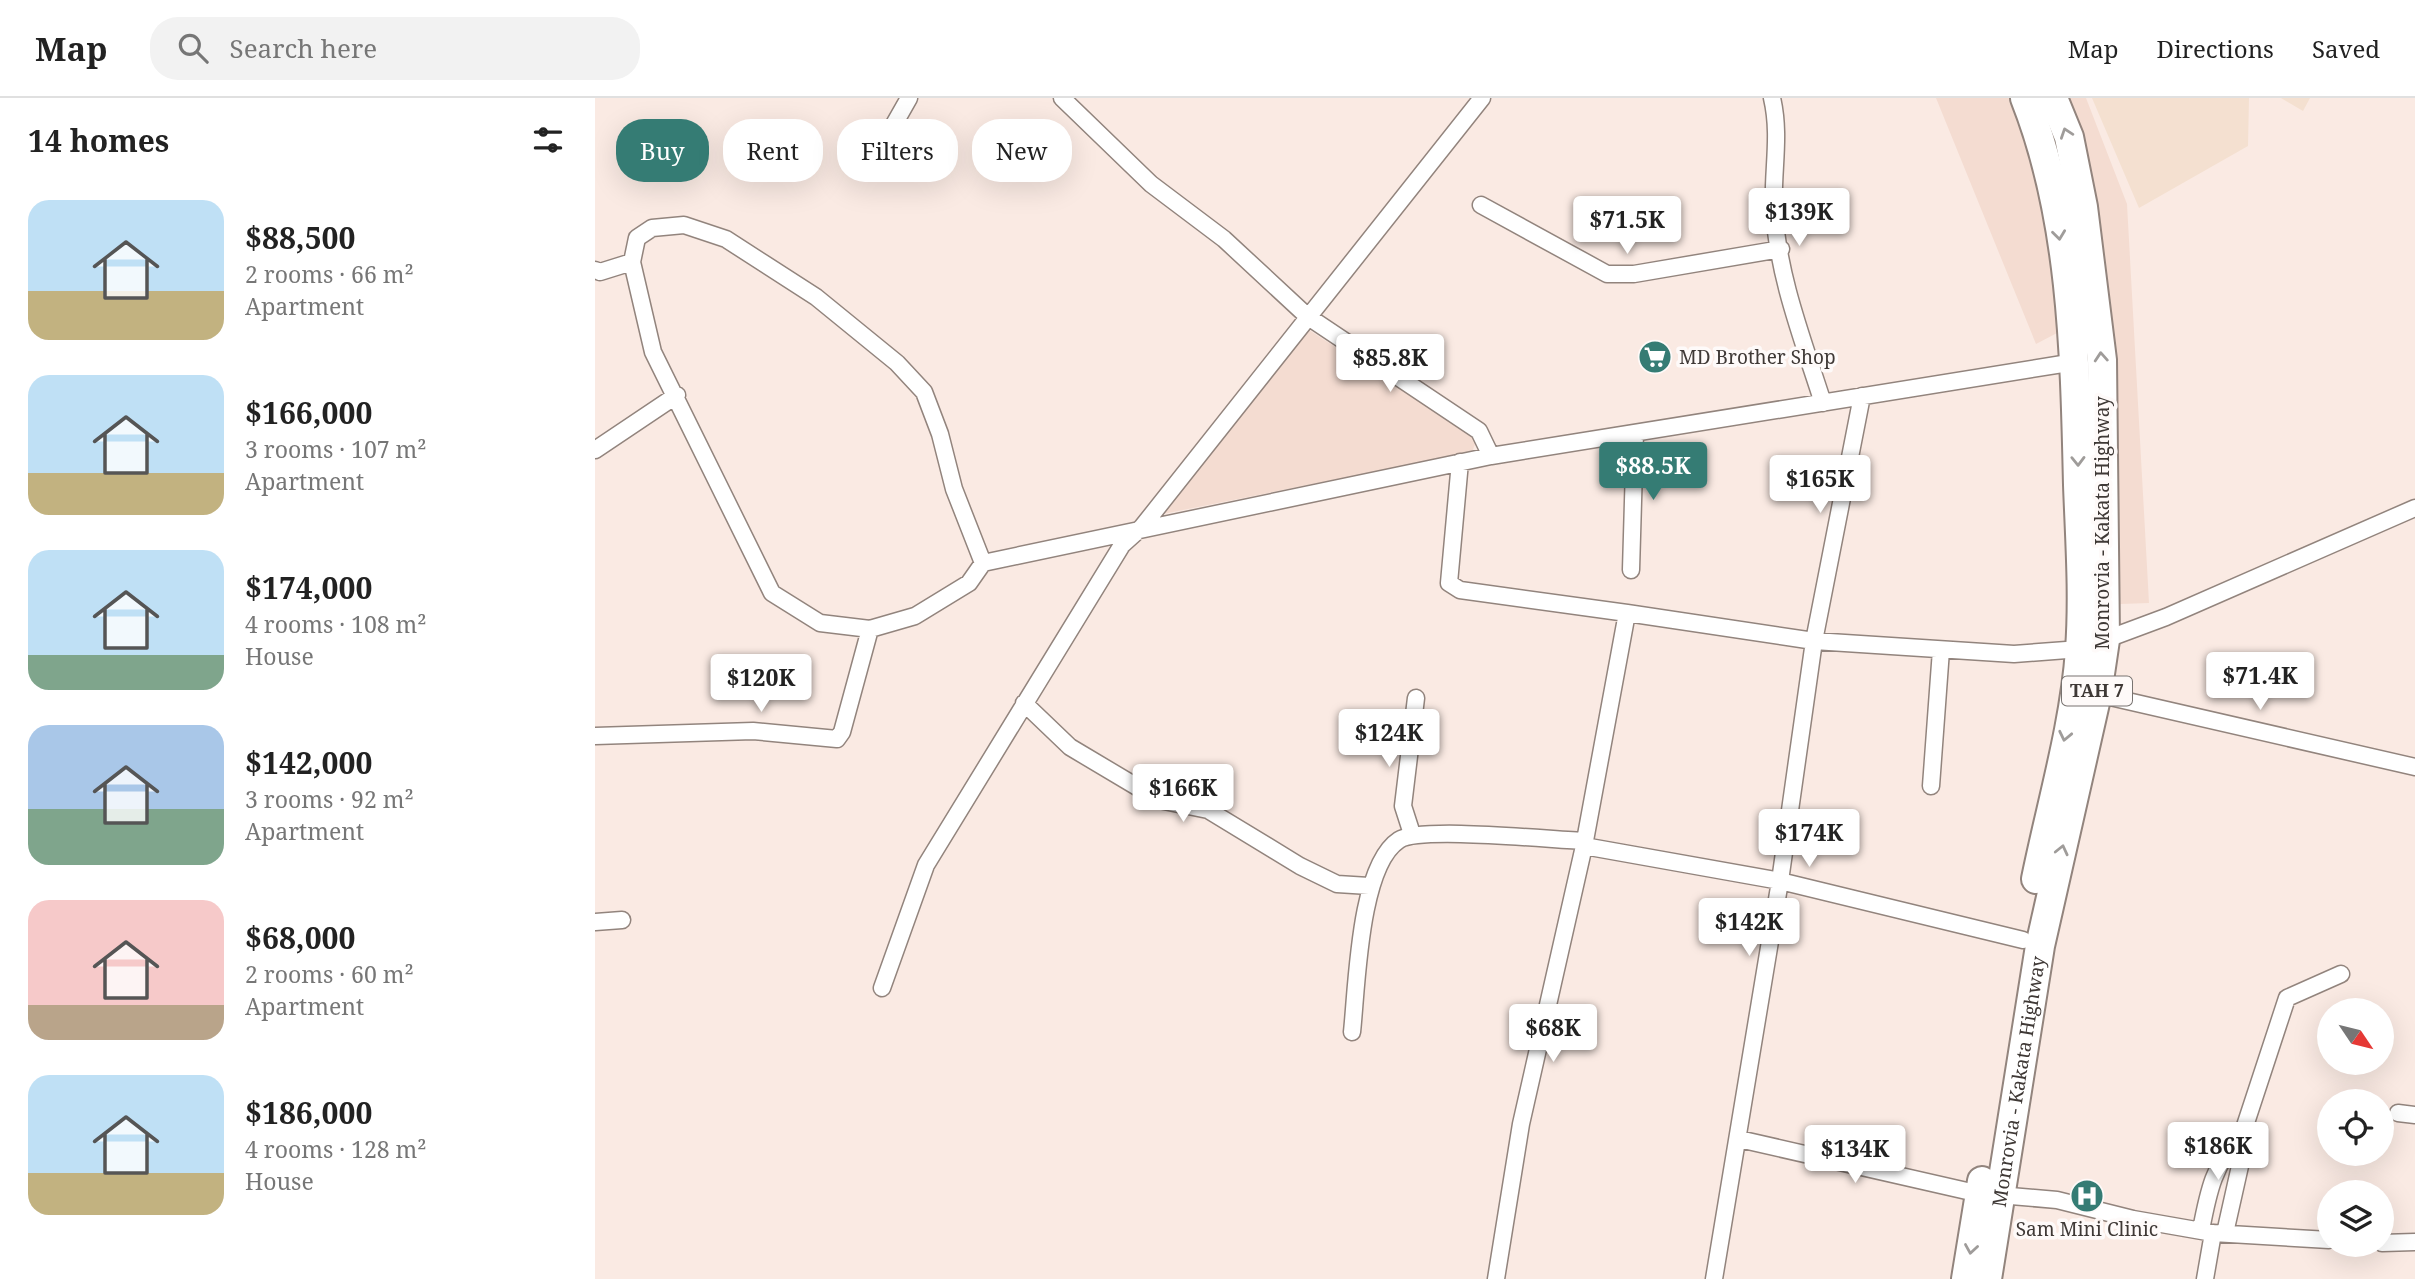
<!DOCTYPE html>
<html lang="en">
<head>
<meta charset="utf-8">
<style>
  body { margin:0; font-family:"Noto Serif",serif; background:#f2f2f2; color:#222; height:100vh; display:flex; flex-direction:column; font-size:26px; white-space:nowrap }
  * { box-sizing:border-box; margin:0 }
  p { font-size:23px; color:#767676 }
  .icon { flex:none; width:38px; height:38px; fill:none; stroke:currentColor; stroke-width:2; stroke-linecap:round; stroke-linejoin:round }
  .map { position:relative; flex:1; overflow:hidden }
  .details { display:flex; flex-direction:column; background:#fff; width:595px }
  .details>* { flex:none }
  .hud { position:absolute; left:21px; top:21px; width:665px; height:63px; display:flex; gap:14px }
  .needle { width:46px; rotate:125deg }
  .fabs { position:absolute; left:1722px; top:900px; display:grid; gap:14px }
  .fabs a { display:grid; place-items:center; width:77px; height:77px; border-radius:50%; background:#fff; box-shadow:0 7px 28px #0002; font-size:35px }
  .price { position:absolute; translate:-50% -60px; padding:0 16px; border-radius:7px; background:#fff; color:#222; font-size:23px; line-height:46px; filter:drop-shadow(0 2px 4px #0008) }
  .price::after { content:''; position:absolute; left:50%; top:42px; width:21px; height:16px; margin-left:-10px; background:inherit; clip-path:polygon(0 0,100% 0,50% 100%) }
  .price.selected { background:#357c74; color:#fff }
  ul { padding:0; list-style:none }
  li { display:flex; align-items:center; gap:21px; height:175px; padding:0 28px }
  li span { display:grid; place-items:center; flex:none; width:196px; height:140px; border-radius:21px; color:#555 }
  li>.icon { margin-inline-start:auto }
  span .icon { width:84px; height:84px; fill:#fffc; stroke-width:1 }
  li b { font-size:30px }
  h2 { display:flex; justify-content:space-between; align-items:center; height:84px; padding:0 28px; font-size:30px }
  .pill { padding:0 24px; border-radius:28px; background:#fff; box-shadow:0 7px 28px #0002; font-size:24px; line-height:63px }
  .pill.selected { background:#357c74; color:#fff }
  header { display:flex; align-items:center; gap:42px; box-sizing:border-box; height:98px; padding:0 35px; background:#fff; border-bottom:2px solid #e0e0e0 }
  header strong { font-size:33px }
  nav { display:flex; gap:38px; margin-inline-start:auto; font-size:24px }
  .search { width:490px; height:63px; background:#f2f2f2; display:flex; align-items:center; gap:18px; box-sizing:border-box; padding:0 24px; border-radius:28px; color:#767676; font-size:26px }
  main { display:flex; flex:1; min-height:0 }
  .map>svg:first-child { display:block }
</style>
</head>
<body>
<header>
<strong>Map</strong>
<div class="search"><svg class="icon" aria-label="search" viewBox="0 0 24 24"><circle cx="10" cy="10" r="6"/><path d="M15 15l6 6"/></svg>Search here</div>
<nav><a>Map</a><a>Directions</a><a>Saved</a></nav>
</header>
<main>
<section class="details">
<h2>14 homes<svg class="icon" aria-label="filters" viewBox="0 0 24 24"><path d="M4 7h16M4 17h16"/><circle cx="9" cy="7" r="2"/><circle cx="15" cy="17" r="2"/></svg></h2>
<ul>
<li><span style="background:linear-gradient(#bfe0f5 65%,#c2b280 0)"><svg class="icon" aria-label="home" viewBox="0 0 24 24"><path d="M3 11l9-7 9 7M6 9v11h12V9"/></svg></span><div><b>$88,500</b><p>2 rooms · 66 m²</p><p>Apartment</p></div></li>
<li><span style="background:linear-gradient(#bfe0f5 70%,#c2b280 0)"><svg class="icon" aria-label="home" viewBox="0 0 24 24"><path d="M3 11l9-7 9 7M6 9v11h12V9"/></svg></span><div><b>$166,000</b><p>3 rooms · 107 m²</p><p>Apartment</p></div></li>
<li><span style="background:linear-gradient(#bfe0f5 75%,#7fa58c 0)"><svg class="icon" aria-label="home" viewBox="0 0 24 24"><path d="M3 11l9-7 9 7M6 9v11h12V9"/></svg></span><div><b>$174,000</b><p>4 rooms · 108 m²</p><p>House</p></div></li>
<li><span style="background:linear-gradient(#a9c7e8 60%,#7fa58c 0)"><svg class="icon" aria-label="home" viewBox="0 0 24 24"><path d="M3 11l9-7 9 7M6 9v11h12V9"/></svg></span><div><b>$142,000</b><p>3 rooms · 92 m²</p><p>Apartment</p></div></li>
<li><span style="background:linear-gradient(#f6c9c9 75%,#b9a48a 0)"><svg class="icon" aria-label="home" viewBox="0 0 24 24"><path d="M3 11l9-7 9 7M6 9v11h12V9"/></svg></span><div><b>$68,000</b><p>2 rooms · 60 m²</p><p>Apartment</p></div></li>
<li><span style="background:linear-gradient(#bfe0f5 70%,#c2b280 0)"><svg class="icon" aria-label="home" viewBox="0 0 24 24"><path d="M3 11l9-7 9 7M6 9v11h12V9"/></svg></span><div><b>$186,000</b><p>4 rooms · 128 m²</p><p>House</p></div></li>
</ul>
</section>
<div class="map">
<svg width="1820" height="1181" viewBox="0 0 1820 1181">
  <rect width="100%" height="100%" fill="#faeae3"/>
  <!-- built -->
  <path fill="#f4dcd1" d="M 1341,0 L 1439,0 L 1485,223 L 1441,246 Z
    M 1459,0 L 1491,0 L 1532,106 L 1554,505 L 1526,506 L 1494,531 L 1493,384 Z
    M 714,232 L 882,341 L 877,354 L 568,416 L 563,408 Z"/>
  <!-- industrial -->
  <path fill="#f4e0d0" d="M 1497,0 L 1654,0 L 1653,48 L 1544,110 Z
    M 1686,0 L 1715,0 L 1708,13 Z"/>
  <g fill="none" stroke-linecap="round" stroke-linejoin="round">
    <defs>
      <path id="street" d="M 467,0 L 556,86 L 629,141 L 712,218 L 884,333 L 896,358
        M 1177,0 C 1186,38 1177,74 1179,112 C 1183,179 1208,242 1228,305
        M 268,62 L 293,37 L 314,0
        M 886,107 L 1012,176 L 1039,176 L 1186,151
        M 0,172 L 5,174 L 37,164
        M 0,352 L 82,297
        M 865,364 L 854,485 L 865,492 L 1032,515
        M 388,465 L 359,391 L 345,336 L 329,294 L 302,265 L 221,199 L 131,141 L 89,127 L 57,130 L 42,140 L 37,164 L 58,254 L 177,495 L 225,525 L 275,531 L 320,518 L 374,485 L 388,465 L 896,358 L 1480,264
        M 1036,472 L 1040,335
        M 1502,596 L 1820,669
        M 429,605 L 475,649 L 564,702 L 613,712 L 705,768 L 742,786 L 774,788
        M 0,638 L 158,633 L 242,641 L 247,634 L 275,531
        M 1336,688 L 1346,552
        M 817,736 L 808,708 L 821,600
        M 989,748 L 1185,783 L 1428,842
        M 0,824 L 27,822
        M 287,890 L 331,767 L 527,447 L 547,429 L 887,0
        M 757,934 C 762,888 764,768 804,742 C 825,728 957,742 990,743
        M 1803,1015 L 1820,1017
        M 1144,1041 L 1385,1096
        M 1404,1097 L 1462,1102 L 1538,1121 L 1618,1135 L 1734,1142
        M 1606,1132 C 1613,1095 1619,1064 1647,1037 L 1692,900 L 1746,876
        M 1630,1135 L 1645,1068 L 1647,1037
        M 1787,1145 L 1820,1144
        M 901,1181 L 926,1026 L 989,748 L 1032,515 L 1219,543 L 1419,556 L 1485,551 L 1571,519 L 1820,410
        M 1119,1181 L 1185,783 L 1219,543 L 1267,298
        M 1610,1181 L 1618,1135"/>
      <g id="highway">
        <path d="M 1430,0 C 1478,121 1480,259 1483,387 C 1485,442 1489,497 1485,552 C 1480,627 1456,707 1441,781"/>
        <path d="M 1371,1181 L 1387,1083"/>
        <path id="s1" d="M 1392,1181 L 1445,848 L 1502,596 L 1510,542 L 1507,262 L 1488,109 L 1474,39 L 1458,0"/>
      </g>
    </defs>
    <!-- street casing -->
    <use href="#street" stroke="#92847d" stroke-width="19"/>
    <!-- highway casing -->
    <use href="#highway" stroke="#92847d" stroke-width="32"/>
    <!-- street -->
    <use href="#street" stroke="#fff" stroke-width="16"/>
    <!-- highway -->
    <use href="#highway" stroke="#fff" stroke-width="28"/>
  </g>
  <!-- one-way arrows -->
  <defs><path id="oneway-chevron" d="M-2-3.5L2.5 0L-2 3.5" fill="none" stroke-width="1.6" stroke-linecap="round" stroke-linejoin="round" transform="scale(1.75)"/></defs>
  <g stroke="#9f9c9a">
    <use href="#oneway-chevron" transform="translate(1471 35) rotate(-109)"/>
    <use href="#oneway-chevron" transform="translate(1464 137) rotate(83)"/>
    <use href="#oneway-chevron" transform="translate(1506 259) rotate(-94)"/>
    <use href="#oneway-chevron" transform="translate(1483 363) rotate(89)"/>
    <use href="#oneway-chevron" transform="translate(1470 638) rotate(102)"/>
    <use href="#oneway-chevron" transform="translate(1467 752) rotate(-77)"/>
    <use href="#oneway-chevron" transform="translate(1376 1151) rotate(99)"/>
  </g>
  <!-- icons -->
  <defs>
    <symbol id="supermarket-disc" viewBox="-11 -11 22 22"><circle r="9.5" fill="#357c74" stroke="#fefaf9"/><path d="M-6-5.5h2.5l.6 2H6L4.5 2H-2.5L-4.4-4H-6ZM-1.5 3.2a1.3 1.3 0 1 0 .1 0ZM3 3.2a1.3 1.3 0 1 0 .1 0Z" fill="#fff"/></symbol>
    <symbol id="hospital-disc" viewBox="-11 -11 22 22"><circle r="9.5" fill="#357c74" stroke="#fefaf9"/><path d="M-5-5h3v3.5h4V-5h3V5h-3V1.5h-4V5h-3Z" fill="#fff"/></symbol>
  </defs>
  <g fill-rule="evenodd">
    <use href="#supermarket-disc" x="1041" y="240" width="38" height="38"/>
    <use href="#hospital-disc" x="1473" y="1079" width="38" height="38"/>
  </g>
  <g text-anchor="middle" stroke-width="7" stroke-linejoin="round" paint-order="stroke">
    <!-- shield labels -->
    <rect fill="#fefaf9" stroke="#787370" stroke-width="2" x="1467" y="578.5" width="70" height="29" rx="5"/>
    <g font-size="18" font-weight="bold" fill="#3f3936">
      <text x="1502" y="599">TAH 7</text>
    </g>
    <!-- poi labels -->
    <g font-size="19" fill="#3f3936" stroke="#fefaf9" text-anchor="start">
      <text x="1084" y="266">MD Brother Shop</text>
      <text x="1492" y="1138" text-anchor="middle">Sam Mini Clinic</text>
    </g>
    <!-- street labels -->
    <g font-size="19" fill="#3f3936" stroke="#fefaf9">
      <text transform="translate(1507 425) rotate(-90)" y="7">Monrovia - Kakata Highway</text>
      <text dy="7" stroke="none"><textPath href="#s1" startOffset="200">Monrovia - Kakata Highway</textPath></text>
    </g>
  </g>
</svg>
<div class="fabs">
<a><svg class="needle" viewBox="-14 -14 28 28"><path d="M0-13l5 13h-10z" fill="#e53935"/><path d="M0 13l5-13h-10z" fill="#767676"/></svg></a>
<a><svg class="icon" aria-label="locate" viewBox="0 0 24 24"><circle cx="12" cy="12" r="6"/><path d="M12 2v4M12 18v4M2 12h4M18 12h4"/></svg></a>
<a><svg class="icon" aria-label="layers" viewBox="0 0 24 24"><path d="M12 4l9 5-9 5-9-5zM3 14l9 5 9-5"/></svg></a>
</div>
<b class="price" style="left:1204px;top:150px">$139K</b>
<b class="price" style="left:1032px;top:158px">$71.5K</b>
<b class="price" style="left:795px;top:296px">$85.8K</b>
<b class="price selected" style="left:1058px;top:404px">$88.5K</b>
<b class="price" style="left:1225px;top:417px">$165K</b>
<b class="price" style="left:1665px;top:614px">$71.4K</b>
<b class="price" style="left:166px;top:616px">$120K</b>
<b class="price" style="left:794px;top:671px">$124K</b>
<b class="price" style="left:588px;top:726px">$166K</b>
<b class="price" style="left:1214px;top:771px">$174K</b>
<b class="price" style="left:1154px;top:860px">$142K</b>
<b class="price" style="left:958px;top:966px">$68K</b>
<b class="price" style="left:1623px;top:1084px">$186K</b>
<b class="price" style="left:1260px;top:1087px">$134K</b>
<div class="hud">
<a class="pill selected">Buy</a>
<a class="pill">Rent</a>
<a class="pill">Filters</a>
<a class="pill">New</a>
</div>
</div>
</main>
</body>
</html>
